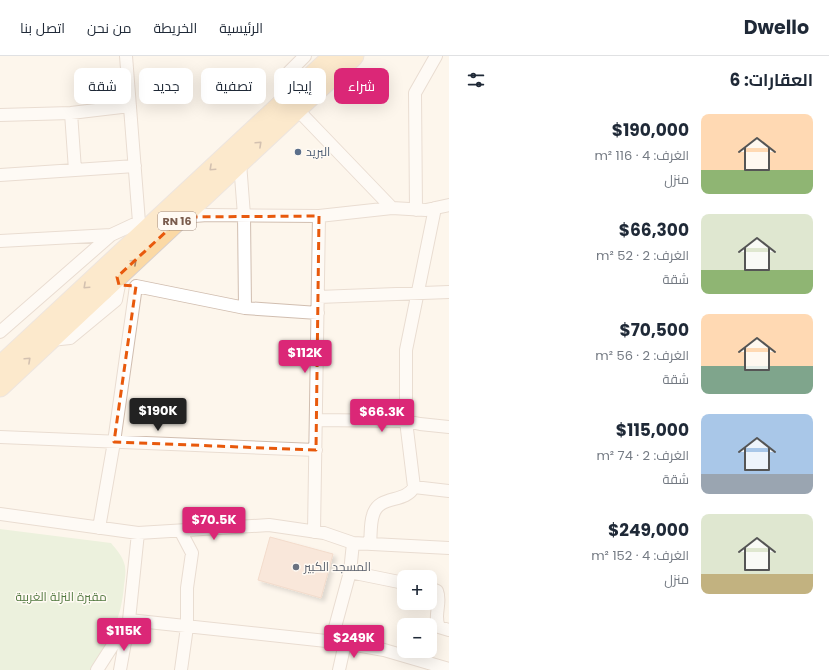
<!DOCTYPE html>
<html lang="ar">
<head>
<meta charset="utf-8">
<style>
  body { margin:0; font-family:Poppins,Cairo,sans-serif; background:#f6f6f7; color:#1f2937; direction:rtl; height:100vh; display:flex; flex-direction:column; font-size:15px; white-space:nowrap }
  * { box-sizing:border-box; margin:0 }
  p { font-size:13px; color:#747a83 }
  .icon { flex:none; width:22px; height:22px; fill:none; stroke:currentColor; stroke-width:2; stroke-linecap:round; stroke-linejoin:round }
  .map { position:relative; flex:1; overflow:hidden; direction:ltr }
  .side { display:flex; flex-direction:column; background:#fff; width:380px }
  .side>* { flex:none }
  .guide { position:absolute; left:12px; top:12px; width:377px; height:36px; direction:rtl; display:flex; gap:8px }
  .controls { position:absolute; left:397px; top:514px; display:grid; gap:8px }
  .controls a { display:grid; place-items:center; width:40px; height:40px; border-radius:8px; background:#fff; box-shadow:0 4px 16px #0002; font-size:20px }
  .price { position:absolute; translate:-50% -34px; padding:0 9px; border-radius:4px; background:#db2777; color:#fff; font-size:13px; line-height:26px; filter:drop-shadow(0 1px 2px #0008) }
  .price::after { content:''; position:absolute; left:50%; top:24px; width:12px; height:9px; margin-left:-6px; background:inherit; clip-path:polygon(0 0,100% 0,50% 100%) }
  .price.selected { background:#222; color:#fff }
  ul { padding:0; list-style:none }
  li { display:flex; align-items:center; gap:12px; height:100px; padding:0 16px }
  li span { display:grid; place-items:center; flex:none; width:112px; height:80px; border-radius:8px; color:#555 }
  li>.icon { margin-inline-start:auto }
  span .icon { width:48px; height:48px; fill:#fffc; stroke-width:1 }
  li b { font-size:17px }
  h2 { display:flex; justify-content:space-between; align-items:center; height:48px; padding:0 16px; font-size:17px }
  .tag { padding:0 14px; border-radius:8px; background:#fff; box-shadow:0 4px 16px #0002; font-size:14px; line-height:36px }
  .tag.selected { background:#db2777; color:#fff }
  header { display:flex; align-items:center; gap:24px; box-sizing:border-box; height:56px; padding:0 20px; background:#fff; border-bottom:1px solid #e0e1e3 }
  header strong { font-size:19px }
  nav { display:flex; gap:22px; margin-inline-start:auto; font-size:14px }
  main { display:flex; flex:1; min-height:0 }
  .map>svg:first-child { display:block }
</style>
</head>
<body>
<header>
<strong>Dwello</strong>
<nav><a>الرئيسية</a><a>الخريطة</a><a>من نحن</a><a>اتصل بنا</a></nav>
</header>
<main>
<section class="side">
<h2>العقارات: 6<svg class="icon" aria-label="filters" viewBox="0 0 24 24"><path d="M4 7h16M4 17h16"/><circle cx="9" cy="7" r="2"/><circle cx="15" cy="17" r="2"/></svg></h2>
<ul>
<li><span style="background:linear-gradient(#ffd9b3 70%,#8fb573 0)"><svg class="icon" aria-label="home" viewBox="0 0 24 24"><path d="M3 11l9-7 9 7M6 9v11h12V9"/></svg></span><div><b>$190,000</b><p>الغرف: 4 · 116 m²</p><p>منزل</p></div></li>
<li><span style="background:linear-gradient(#dfe7d0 70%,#8fb573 0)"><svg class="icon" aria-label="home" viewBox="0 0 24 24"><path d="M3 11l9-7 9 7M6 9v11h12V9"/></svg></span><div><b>$66,300</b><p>الغرف: 2 · 52 m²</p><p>شقة</p></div></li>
<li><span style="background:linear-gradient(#ffd9b3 65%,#7fa58c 0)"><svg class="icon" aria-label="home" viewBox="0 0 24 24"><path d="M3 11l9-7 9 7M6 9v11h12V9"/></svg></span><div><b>$70,500</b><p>الغرف: 2 · 56 m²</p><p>شقة</p></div></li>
<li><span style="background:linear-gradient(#a9c7e8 75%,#9aa5b1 0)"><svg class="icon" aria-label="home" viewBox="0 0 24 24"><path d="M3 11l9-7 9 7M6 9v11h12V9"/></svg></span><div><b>$115,000</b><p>الغرف: 2 · 74 m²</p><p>شقة</p></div></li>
<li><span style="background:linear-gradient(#dfe7d0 75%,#c2b280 0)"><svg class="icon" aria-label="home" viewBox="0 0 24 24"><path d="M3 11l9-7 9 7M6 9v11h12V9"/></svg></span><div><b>$249,000</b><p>الغرف: 4 · 152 m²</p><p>منزل</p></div></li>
</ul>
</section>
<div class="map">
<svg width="449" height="614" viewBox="0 0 449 614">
  <defs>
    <filter id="shadow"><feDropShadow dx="3.5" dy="3.5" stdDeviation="2" flood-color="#0004"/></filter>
  </defs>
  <rect width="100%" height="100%" fill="#fdf6ec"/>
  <!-- green -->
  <path fill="#d8ecc9" d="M 0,473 L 111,487 C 117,494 123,501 125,510 C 126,516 125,523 124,529 C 122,561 109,588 91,614 L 0,614 Z"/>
  <!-- building -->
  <path fill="#f3d5c3" stroke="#e6bba3" filter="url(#shadow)" d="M 270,481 L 333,498 L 321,542 L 258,524 Z"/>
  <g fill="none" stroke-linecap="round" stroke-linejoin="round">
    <defs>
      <path id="street" d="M 126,0 L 140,179
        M 293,36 L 289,16 L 305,0
        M 293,49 L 392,152 L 426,154 L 449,149
        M 71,57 L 75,114
        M 0,59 L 71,57 L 130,50
        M 240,107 L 244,159 L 245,252
        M 0,119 L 135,110
        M 416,154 L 415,37 L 436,0
        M 182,161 L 207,159 L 319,160 L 392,152
        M 0,185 L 111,179
        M 318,241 L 449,236
        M 0,276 L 111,179 L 139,166
        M 51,284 L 70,282 L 116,244 L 119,229 L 117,221
        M 316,364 L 406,365 L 420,368 L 449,371
        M 0,381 L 316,394
        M 414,431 L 449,435
        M 0,458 L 138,477 L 269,469 L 324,477 L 353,487 L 350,516 L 331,586
        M 99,472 L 114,386 L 136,230 L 245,252 L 318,257
        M 181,476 L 192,497 L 187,532 L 187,571 L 181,614
        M 314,476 L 319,160
        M 353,487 L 449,492
        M 370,488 C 371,479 370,468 373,459 C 379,438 405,448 414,431 L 406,365 L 406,294 L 435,152
        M 350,516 L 404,527
        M 430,532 L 437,535 C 442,547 433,559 439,571 L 449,574
        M 97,614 L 129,564 L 345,587 L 384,594 L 449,613
        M 120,614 L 129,564 L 138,477
        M 339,614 L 345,587"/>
      <path id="primary" d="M 0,310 L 333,0
        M 0,331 L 354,0"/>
    </defs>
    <!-- street casing -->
    <use href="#street" stroke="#d1beb0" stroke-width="14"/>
    <!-- primary casing -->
    <use href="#primary" stroke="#dad1cd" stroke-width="21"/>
    <!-- street -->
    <use href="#street" stroke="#fff" stroke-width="12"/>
    <!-- primary -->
    <use href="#primary" stroke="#fbd9a5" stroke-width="19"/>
  </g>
  <!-- one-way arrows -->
  <defs><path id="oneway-chevron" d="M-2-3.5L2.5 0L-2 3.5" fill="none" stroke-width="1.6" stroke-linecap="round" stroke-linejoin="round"/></defs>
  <g stroke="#a18267">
    <use href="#oneway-chevron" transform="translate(259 88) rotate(-43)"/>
    <use href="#oneway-chevron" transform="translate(212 112) rotate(137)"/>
    <use href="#oneway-chevron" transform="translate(134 206) rotate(-43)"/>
    <use href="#oneway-chevron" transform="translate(86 230) rotate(137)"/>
    <use href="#oneway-chevron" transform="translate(28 304) rotate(-43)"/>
  </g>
  <!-- marked area -->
  <path d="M0 0H449V614H0ZM 319,160 L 316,394 L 114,386 L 136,230 L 119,229 L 117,221 L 182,161 Z" fill="#fdf6ec" fill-opacity=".55" fill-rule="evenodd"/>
  <path fill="none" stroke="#e8590c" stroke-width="3" stroke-dasharray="8 5" stroke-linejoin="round" d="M 319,160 L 316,394 L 114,386 L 136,230 L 119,229 L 117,221 L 182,161 Z"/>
  <!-- markers -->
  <circle fill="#5c6f8a" stroke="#fffaf3" stroke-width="1.5" cx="298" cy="96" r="4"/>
  <circle fill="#6b7280" stroke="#fffaf3" stroke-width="1.5" cx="296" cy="511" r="4"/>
  <g text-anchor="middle" stroke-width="3" stroke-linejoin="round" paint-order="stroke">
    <!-- shield labels -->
    <rect fill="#fffaf3" stroke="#a28b7f" stroke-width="1" x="158" y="156" width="38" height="18" rx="3"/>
    <g font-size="11" font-weight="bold" fill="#7a5c4d">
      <text x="177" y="169">RN 16</text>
    </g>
    <!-- service labels -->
    <g font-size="12" fill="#4e5e75" stroke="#fffaf3" text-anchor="start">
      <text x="306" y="100">البريد</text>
    </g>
    <!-- worship labels -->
    <g font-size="12" fill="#5b616d" stroke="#fffaf3" text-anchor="start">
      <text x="304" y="515">المسجد الكبير</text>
    </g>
    <!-- park labels -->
    <g font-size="12" fill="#537a41" stroke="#fffaf3">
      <text x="61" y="545">مقبرة النزلة الغربية</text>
    </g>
  </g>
</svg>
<div class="controls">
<a>+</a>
<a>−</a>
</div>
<b class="price" style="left:305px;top:318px">$112K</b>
<b class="price selected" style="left:158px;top:376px">$190K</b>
<b class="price" style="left:382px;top:377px">$66.3K</b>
<b class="price" style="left:214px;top:485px">$70.5K</b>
<b class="price" style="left:124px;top:596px">$115K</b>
<b class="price" style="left:354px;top:603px">$249K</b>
<div class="guide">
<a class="tag selected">شراء</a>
<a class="tag">إيجار</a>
<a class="tag">تصفية</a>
<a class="tag">جديد</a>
<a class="tag">شقة</a>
</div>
</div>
</main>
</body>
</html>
